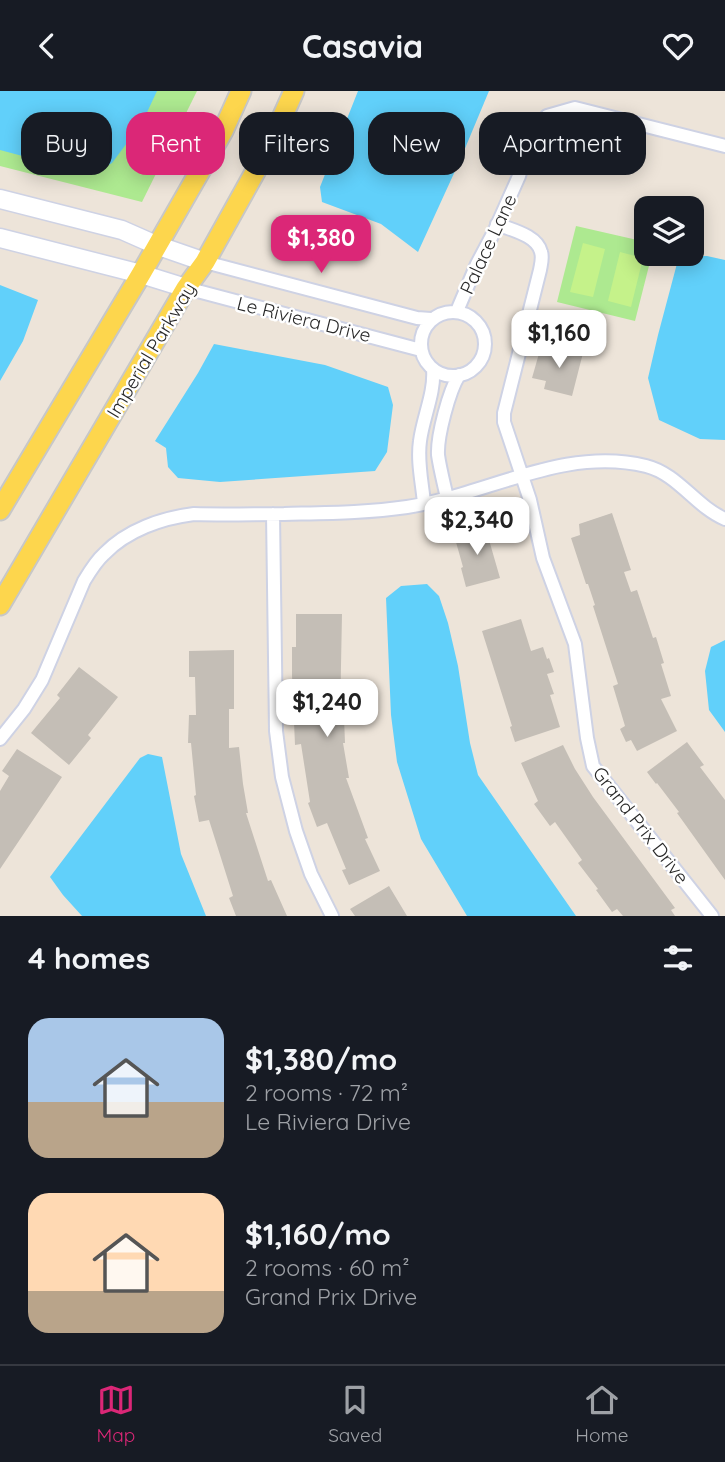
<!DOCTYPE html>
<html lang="en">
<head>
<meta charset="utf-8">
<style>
  body { margin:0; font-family:Quicksand,sans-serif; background:#242831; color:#f1f3f6; height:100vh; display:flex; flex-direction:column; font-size:26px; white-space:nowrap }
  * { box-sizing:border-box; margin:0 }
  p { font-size:23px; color:#9ea1a6 }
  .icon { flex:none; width:38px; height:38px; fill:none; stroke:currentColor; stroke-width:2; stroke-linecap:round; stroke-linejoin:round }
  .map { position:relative; height:825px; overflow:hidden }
  .panel { display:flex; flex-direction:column; background:#171b24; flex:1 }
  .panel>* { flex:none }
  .banner { position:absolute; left:21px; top:21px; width:684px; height:63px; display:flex; gap:14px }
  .controls { position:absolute; left:634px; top:105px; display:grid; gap:14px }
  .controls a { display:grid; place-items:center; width:70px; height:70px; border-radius:14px; background:#171b24; box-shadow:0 4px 18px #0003; font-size:35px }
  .price { position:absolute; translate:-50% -60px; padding:0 16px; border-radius:14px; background:#fff; color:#222; font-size:23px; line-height:46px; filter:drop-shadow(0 2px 4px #0008) }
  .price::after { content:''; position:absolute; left:50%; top:42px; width:21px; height:16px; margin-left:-10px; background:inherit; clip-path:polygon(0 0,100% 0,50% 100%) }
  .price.active { background:#db2777; color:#fff }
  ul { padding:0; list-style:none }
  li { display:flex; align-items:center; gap:21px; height:175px; padding:0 28px }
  li span { display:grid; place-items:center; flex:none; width:196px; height:140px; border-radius:21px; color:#555 }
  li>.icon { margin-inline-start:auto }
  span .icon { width:84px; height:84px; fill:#fffc; stroke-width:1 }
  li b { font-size:30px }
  h2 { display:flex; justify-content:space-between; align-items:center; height:84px; padding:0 28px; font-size:30px }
  .pill { padding:0 24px; border-radius:21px; background:#171b24; box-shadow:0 4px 18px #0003; font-size:24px; line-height:63px }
  .pill.active { background:#db2777; color:#fff }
  header { display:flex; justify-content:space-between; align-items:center; height:91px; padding:0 28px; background:#171b24; font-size:32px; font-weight:700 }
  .menu { display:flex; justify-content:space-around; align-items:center; height:98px; border-top:2px solid #363941; background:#171b24; font-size:19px; color:#9ea1a6 }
  .menu a { display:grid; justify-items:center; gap:4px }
  .menu .active { color:#db2777 }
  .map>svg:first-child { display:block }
</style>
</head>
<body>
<header><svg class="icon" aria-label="back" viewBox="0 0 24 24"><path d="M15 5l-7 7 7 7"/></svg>Casavia<svg class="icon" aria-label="heart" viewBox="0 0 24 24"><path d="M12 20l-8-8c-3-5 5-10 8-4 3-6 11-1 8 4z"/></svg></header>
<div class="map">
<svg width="725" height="825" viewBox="0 0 725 825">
  <rect width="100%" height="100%" fill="#ede4d9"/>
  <!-- green -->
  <path fill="#ade990" d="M 0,0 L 197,0 L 142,111 L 0,75 Z
    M 576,135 L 646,151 L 646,163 L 652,163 L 635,230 L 557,211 Z"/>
  <!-- pitch -->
  <path fill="#c5f28a" d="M 583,152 L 605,158 L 593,206 L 570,201 Z
    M 620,161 L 643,167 L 631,216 L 608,210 Z"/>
  <!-- water -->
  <path fill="#61d0fa" d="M 0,0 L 157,0 L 142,32 L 112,72 L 96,81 L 86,82 L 0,59 Z
    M 358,0 L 489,0 L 461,67 L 418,161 L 381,133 L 322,111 L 320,96 Z
    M 679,165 L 707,165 L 725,169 L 725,349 L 700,348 L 659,329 L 648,287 L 658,244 Z
    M 0,194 L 38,209 L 23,250 L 0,290 Z
    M 214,253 L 325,274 L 388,296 L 393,314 L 387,361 L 375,380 L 220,391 L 178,387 L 168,376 L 166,357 L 155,350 L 198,282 Z
    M 427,493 L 439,505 L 448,532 L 458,575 L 470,652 L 478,684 L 576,825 L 467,825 L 421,748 L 397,671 L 391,624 L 386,507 L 401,495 Z
    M 725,549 L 725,641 L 709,619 L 705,580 L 711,556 Z
    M 148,663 L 162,666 L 181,763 L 206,825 L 82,825 L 63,804 L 50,786 L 140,667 Z"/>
  <!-- building -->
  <path fill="#c4beb6" d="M 556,255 L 583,262 L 572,305 L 544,298 L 546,290 L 532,287 L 540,259 L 554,262 Z
    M 612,422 L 631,479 L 624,481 L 631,501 L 637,499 L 653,547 L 656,546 L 664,572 L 661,573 L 671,605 L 661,608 L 677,640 L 637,660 L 631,649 L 626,651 L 620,638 L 625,635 L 613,595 L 618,593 L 593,515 L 595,514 L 588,493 L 586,493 L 571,447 L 580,444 L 579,433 Z
    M 485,435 L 500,487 L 466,496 L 461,477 L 463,476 L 454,444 Z
    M 296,523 L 342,523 L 340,626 L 344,626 L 345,652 L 343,652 L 349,687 L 346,687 L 368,747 L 365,748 L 380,780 L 349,794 L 342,779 L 346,778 L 327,732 L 317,736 L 308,712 L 310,711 L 301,653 L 295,654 L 292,584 L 292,556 L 296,556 Z
    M 521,528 L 531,560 L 543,556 L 547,568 L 549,567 L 554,581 L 547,583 L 554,603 L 550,604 L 560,636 L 515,651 L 510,636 L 512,635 L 482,540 Z
    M 234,559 L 234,618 L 229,618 L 229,657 L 239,656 L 243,693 L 248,722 L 246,722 L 268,790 L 271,789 L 287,825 L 236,825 L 229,807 L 233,805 L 209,729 L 199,731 L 194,705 L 196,704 L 191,652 L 188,652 L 189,624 L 196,624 L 195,586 L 189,586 L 189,560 Z
    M 79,576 L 118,606 L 88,644 L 91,647 L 69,674 L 31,642 L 60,607 L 57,604 Z
    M 687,651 L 704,674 L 700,676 L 725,709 L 725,789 L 677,722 L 679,721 L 657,692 L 656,693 L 647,681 Z
    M 563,654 L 575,678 L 593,706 L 675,817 L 671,819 L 675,825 L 623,825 L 617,818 L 612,821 L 596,799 L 598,798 L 578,772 L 582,769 L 555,731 L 550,735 L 534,713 L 538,710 L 521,672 Z
    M 17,658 L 62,686 L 0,778 L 0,700 L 9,685 L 2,680 Z
    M 389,795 L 407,825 L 355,825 L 350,818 Z"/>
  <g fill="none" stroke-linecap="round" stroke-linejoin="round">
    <defs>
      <path id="street" d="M 497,133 C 511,139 537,144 541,161 C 543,167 541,173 540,179 L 504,322 L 504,331 L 530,409 L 543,467 L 575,553 L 587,647 L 593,675 L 712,825
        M 205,171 L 417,227 L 431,228
        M 186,197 L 421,259
        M 457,220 L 477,173 L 495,139 L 519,85 L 530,47 L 547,25 L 575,17 L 725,55
        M421 253a32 32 0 1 1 64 0a32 32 0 1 1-64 0Z
        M 447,407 C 444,393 440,378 438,364 C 437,345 449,300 459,284
        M 424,412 C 422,391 417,370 420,350 C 423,326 435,302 433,278
        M 273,423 L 276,640 L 282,686 L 296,740 L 311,783 L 332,825
        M 0,648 L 24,618 L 42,589 L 84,490 C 90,480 96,470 104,463 C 127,439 162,427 194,423 C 224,424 254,423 284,423 C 325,422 366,422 407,416 C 487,404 563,355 646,375 C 678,383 695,415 725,428"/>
      <path id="secondary" d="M 0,108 L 122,139 L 156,154 L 205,171
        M 0,147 L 141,183 L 186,197"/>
      <path id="primary" d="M 0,419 L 141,183 L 223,40 L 241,0
        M 0,514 L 186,197 L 205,171 L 269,56 L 294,0"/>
    </defs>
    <!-- street casing -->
    <use href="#street" stroke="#ced2e4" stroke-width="16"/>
    <!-- secondary casing -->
    <use href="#secondary" stroke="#ced2e4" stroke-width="21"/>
    <!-- primary casing -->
    <use href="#primary" stroke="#c7c7c7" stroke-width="23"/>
    <!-- street -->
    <use href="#street" stroke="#fff" stroke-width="12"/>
    <!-- secondary -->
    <use href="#secondary" stroke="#fff" stroke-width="18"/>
    <!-- primary -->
    <use href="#primary" stroke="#fdd64d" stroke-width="19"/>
  </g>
  <g text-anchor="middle" stroke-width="5" stroke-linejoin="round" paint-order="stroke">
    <!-- street labels -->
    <g font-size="19" fill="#292929" stroke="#fff">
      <text transform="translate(488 153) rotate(-65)" y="7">Palace Lane</text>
      <text transform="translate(304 228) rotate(14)" y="7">Le Riviera Drive</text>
      <text transform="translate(151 259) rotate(-59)" y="7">Imperial Parkway</text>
      <text transform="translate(641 734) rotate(52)" y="7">Grand Prix Drive</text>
    </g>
  </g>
</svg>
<div class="controls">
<a><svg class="icon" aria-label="layers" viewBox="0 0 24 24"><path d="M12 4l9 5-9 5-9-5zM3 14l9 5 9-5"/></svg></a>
</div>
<b class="price active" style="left:321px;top:184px">$1,380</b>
<b class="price" style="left:559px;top:279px">$1,160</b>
<b class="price" style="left:477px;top:466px">$2,340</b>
<b class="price" style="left:327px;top:648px">$1,240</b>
<div class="banner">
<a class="pill">Buy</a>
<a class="pill active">Rent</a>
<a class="pill">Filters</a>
<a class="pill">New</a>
<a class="pill">Apartment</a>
</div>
</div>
<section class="panel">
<h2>4 homes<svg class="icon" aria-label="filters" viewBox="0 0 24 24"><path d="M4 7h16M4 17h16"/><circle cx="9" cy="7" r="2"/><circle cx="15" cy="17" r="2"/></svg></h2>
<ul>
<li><span style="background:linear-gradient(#a9c7e8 60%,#b9a48a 0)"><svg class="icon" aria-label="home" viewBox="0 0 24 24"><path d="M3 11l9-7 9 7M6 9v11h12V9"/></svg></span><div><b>$1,380/mo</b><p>2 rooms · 72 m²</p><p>Le Riviera Drive</p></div></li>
<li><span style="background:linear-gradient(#ffd9b3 70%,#b9a48a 0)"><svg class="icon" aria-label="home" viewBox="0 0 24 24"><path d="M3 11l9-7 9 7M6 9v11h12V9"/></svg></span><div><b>$1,160/mo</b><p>2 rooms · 60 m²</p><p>Grand Prix Drive</p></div></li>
</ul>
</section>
<nav class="menu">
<a class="active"><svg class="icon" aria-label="map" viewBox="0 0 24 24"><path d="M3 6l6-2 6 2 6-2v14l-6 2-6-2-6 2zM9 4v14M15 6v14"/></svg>Map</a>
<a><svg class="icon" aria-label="saved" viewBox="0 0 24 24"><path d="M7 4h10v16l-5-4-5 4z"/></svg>Saved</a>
<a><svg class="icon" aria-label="home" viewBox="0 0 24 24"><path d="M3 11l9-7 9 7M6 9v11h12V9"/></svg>Home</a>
</nav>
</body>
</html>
